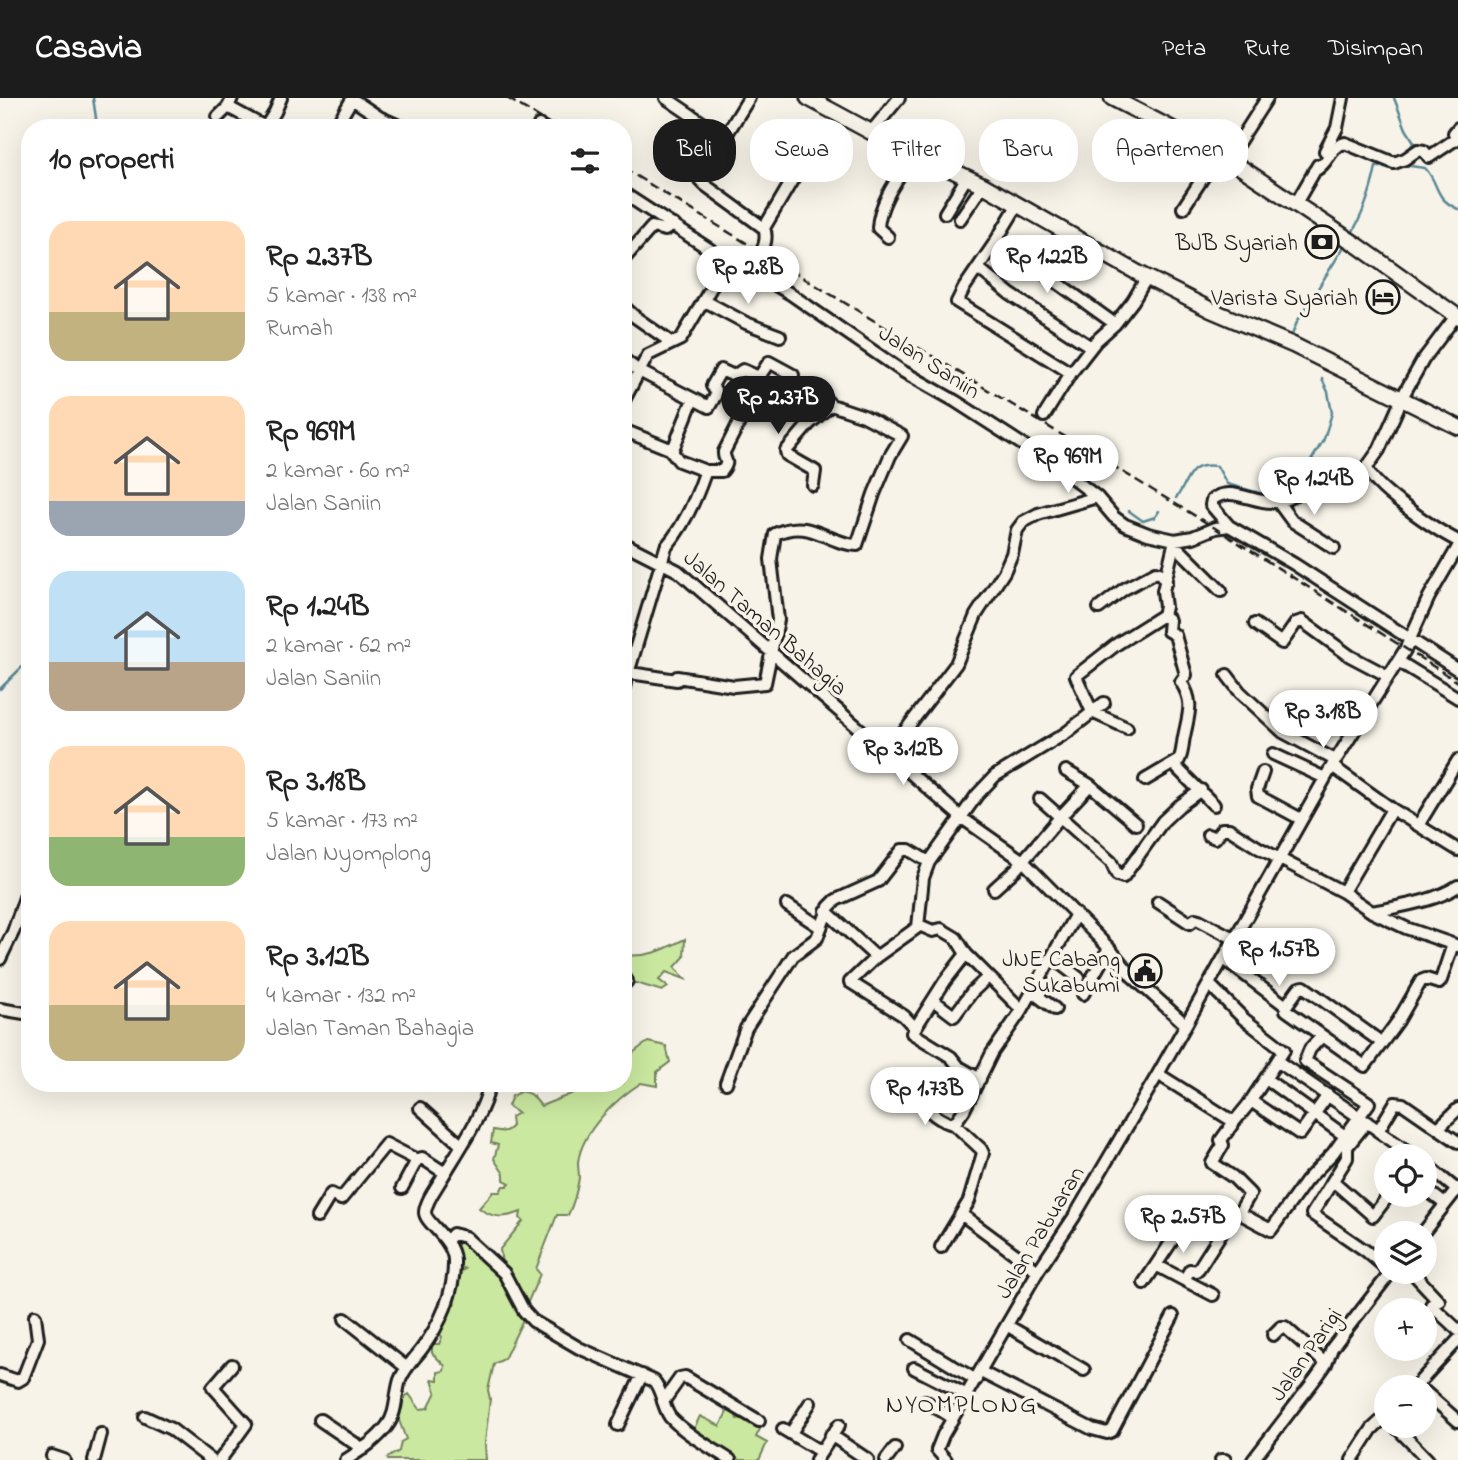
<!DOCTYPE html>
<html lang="id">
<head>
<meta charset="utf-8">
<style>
  body { margin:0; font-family:"Indie Flower",sans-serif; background:#f2f2f2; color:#222; height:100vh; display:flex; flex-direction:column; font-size:26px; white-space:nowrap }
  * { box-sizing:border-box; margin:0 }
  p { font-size:23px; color:#767676 }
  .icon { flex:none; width:38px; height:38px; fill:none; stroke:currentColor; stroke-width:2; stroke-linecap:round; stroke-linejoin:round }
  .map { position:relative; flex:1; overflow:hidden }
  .panel { position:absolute; left:21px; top:21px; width:611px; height:973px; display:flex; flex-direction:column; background:#fff; border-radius:28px; box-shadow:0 7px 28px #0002 }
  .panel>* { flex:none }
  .hud { position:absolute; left:653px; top:21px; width:665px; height:63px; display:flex; gap:14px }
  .buttons { position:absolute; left:1374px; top:1046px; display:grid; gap:14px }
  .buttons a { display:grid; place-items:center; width:63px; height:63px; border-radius:50%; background:#fff; box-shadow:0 7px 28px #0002; font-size:35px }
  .price { position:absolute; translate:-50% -60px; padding:0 16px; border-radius:24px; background:#fff; color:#222; font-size:23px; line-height:46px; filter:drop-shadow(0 2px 4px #0008) }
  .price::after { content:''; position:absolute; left:50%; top:42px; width:21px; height:16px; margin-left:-10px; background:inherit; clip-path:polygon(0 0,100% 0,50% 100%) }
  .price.current { background:#1c1c1c; color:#fff }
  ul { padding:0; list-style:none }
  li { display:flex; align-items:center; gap:21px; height:175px; padding:0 28px }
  li span { display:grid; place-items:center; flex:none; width:196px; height:140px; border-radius:21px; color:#555 }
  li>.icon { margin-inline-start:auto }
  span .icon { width:84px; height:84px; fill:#fffc; stroke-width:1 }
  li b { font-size:30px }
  h2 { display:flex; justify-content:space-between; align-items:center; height:84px; padding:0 28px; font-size:30px }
  .chip { padding:0 24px; border-radius:28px; background:#fff; box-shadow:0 7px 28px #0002; font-size:24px; line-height:63px }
  .chip.current { background:#1c1c1c; color:#fff }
  header { display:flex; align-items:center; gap:42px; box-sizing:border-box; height:98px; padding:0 35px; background:#1c1c1c; color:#fff }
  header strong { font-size:33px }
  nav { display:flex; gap:38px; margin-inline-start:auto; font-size:24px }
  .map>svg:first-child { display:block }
</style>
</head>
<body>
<header>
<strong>Casavia</strong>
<nav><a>Peta</a><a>Rute</a><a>Disimpan</a></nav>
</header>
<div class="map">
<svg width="1458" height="1362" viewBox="0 0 1458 1362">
  <rect width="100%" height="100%" fill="#f7f3e8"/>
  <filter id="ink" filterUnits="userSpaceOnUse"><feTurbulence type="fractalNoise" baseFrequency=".0143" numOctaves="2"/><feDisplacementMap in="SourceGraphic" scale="14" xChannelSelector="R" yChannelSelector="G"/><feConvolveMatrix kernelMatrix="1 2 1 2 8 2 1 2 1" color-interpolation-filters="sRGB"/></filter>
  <g filter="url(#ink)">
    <!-- green -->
    <path fill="#cae8a0" stroke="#73825e" stroke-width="2" d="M 685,841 L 684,859 L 675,869 L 685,881 L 666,874 L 659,882 L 668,889 L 662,893 L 623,881 L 623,857 C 648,860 663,852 685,841 Z
      M 648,944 L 666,948 L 670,964 L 657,974 L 657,988 L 641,985 C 616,1001 582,1033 578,1064 C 578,1070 579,1075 579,1080 C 577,1093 574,1105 568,1117 L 557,1117 L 536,1171 L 540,1176 L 527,1206 L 522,1224 L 504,1261 L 494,1266 L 488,1292 L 490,1301 L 485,1345 L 486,1362 L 388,1362 L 387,1360 L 399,1353 L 401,1344 L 406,1341 L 397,1317 L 402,1311 L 404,1299 L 409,1296 L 420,1311 L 428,1310 L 436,1294 L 432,1281 L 438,1282 L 438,1274 L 444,1273 L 445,1268 L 432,1255 L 432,1246 L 439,1246 L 442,1239 L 440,1236 L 434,1236 L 429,1227 L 435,1223 L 443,1206 L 452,1209 L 455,1206 L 446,1195 L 459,1187 L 457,1175 L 465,1171 L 456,1166 L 456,1146 L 460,1137 L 502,1167 L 500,1151 L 523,1123 L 520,1120 L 521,1114 C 505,1120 493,1121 479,1110 L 493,1094 L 500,1094 L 503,1088 L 507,1088 L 510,1085 L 504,1082 L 504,1076 L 494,1061 L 498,1047 L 491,1045 L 493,1032 C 502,1034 506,1035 512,1028 L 511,1019 L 518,1015 L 508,1008 L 512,998 L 522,993 L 532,997 L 541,1008 L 576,994 L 601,993 L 607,985 L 623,985 C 623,961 628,957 648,944 Z
      M 729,1310 L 734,1312 L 737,1321 L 746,1319 L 762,1327 L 756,1339 L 767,1345 L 759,1362 L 740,1362 L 691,1337 L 700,1318 L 720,1328 Z"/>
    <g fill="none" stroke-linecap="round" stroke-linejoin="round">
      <!-- stream -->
      <path stroke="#5a8794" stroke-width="2.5" d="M 93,0 L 96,20 L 95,30
        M 1394,0 L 1406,31 L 1414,44 L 1406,55
        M 1403,67 L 1425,70 C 1440,86 1433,100 1458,111
        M 1350,138 C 1364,116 1371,93 1376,69 L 1390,69
        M 1292,237 L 1297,224 L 1345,147
        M 1176,400 C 1190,382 1187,364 1217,368 L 1227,386 L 1274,399 L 1301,380 L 1324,341 L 1332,315 L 1328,294 L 1322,281
        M 1129,413 L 1143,423 L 1155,419 L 1159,413
        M 0,591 L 30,561"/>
      <defs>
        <path id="minor" d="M 666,0 L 725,40
          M 749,0 L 699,81 L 705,87 L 764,130 C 770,145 758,159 752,173
          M 228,9 L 265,29
          M 218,19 L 228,9 L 232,0
          M 265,30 L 275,14 L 281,0
          M 335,30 L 352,1 L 379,19 L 404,30
          M 538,30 L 539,27
          M 871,34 L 899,0
          M 1325,53 L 1337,30 L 1343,0
          M 1228,61 L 1267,0
          M 1314,73 C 1329,66 1329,49 1345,45 L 1394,65 L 1405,61 L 1418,52 L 1424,53 L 1429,59 L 1456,41 L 1454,35 L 1458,30
          M 623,95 L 729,164
          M 1018,106 L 994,146 L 964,190 L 957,204 L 1071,275
          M 1295,107 L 1318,67
          M 1183,110 L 1219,55
          M 945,115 L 967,79
          M 960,121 L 983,87
          M 764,130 L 807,57
          M 888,139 L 878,130 C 879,103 901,76 915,54
          M 994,146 L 1037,170 L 1115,226
          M 623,162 L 652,129 L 665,132 L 674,127
          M 978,170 L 1010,196 L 1091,249
          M 705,203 L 746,225 L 780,238
          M 623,208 L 635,219 L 672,245
          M 1456,218 L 1423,262 L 1405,294 L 1379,352 L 1367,369 C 1371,389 1438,433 1458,443
          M 623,261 L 639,273 L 709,309 L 717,295 L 712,288 L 721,272 L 734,278 L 743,272 L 759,279 L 769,264 L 793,277
          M 623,304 L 648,257 L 681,241 L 715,183 L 729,164 L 752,173 L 789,195 L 902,273 L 955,303 L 1062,372 L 1097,399 L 1114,419 L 1125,427 L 1148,436 L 1175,442 L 1193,439 L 1215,430 L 1229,428 L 1294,466 L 1458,572
          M 799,313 L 820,297
          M 1044,318 L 1071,275 L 1096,243 L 1115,226 L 1133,203 L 1147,179
          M 623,332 L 670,351 L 679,363 L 703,372 L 705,375 C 696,401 683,429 666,449 L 623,592
          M 672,354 L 693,301
          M 705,373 L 722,373 C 731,362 723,363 724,354 L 743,317
          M 813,387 L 815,373 L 787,357 L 786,353 L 809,326 L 831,307
          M 1278,404 L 1292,423 L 1334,450
          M 1229,428 L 1211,407 L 1212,402 C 1229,387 1253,405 1273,404 C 1286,404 1294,397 1305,390
          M 623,445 L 678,473 L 962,720 L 1023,763 L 1109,850 L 1132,878 L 1185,926
          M 1174,446 L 1221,493
          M 1099,510 L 1124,491 L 1156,474 L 1160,475 L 1166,484
          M 1255,526 L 1282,545 L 1296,525 L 1302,523 L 1350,558 L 1388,578
          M 1398,563 L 1458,600
          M 630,575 L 677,582 L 677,579 L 734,588 L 765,585 L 778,522 L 771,461 L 775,436 C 810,419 827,446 857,447 L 874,396 L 890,358 L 902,338 L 864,318 L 831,307 L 816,293
          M 1227,577 L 1240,594 L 1283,634 L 1335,662
          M 1127,630 L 1092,614 L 1076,578 L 1117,546 L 1163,517
          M 888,655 L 956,566 L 976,517 L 1004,474 L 1012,456 L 1017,432 L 1023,424 L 1038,416 L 1097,399
          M 1273,656 L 1325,680
          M 1173,666 L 1214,707
          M 1332,668 L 1392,711 L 1458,752
          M 1066,673 L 1090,687
          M 1263,674 L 1257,691 L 1258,698 L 1301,721
          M 1145,682 L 1179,662 C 1183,654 1182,648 1184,639 C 1188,617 1195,605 1181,584 L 1186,577 L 1175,537 L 1168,533 L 1169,522 L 1163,517 L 1165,509 L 1163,493 L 1175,442
          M 1040,701 L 1111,764 L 1117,777 L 1123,779 L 1163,723 L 1179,708 L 1201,692
          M 1419,726 L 1458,662
          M 1208,737 L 1215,740 L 1222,731 L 1229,731 L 1259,750 L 1343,794 L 1372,814 L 1406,830 L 1458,848
          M 994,791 L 1016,771 L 1061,718 L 1090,687 L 1136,726
          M 1343,794 L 1392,711
          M 1158,804 L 1190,825 L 1195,821 L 1199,822 L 1235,841
          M 787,807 L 820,829
          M 826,813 L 876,859
          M 1372,814 C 1400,808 1434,804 1458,788
          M 919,827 L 933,833 L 941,831 L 956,840 L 966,856 L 1022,912
          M 966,856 L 945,883 L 912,935 L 951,959 L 959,969 L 980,981
          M 1053,860 L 1079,880
          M 0,861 L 13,834 L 30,785
          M 1224,861 L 1286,908
          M 1043,885 L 1039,899 L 1055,911
          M 1209,886 L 1244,921 L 1284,952 L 1277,963
          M 623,887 L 627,883
          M 1083,896 L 1109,850
          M 933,902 L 954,918 L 972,894 L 988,879
          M 0,911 L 30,916
          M 915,930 L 904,918 L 850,884 L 876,859 L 918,829 L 923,780 L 929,764
          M 1381,944 L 1304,889 L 1299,890 L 1286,908 L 1286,912 L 1365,968 L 1398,923 L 1421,883 L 1426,881 L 1439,885 L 1441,882 L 1453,846
          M 1158,976 L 1234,1024 L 1221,1042 L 1223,1047 L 1212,1065 L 1233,1079 L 1250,1096 L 1239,1115 L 1271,1132 L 1306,1083 L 1333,1055 L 1359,1019 L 1378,1032
          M 1266,981 L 1345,1038
          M 726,985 L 746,930 L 793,858 L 817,840 L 829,809 L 836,802 L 878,783 L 902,752 L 909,752 L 929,764 L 977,697 L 995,678 L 1066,635 L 1104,605
          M 910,994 C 923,1006 936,1023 954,1026
          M 1251,1003 L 1300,1036 L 1328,997
          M 420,1010 L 461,1047
          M 1234,1024 L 1248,1007 L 1277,963 L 1359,1019 L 1369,1005 L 1305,963 L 1310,951 L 1322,938
          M 1367,1024 L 1347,1049 L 1347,1060 L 1312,1116 L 1366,1153 L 1386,1170
          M 1438,1030 L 1458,1011
          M 1416,1059 L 1378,1033 L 1395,1005 L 1403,1006 L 1458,1044
          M 1424,1065 L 1457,1092
          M 1333,1083 L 1373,1118 L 1389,1097
          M 402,1090 L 417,1062
          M 1424,1090 L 1445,1106
          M 317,1119 L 331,1096 L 341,1101 L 386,1046 L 417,1062 L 422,1060 L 445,1075
          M 1422,1136 L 1458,1090
          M 447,1143 L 453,1136 L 465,1139 L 504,1175 L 524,1213 L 533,1223 L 579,1250 L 654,1283 C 663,1294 662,1308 670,1319 C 684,1335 713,1351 730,1362
          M 941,1149 L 961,1116
          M 1156,1167 L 1184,1182 L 1190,1172 L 1196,1173 L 1199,1170 L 1234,1115 L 1239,1115
          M 1038,1173 L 961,1116 L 969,1103 L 983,1055 L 981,1051 L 954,1026 L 964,1012 L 992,955 L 1022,912 L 1076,816
          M 1412,1174 L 1439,1203 L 1431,1207 L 1458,1232
          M 1184,1182 L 1213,1197
          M 1144,1185 L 1192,1113
          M 345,1221 L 407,1270
          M 1008,1228 L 1084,1272
          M 1273,1237 L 1281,1229 L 1285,1229 L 1326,1266
          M 910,1242 L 976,1282
          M 914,1270 L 967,1297
          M 981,1274 L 1092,1331 L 1107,1335 L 1112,1333 L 1173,1218
          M 0,1277 L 18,1283 L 23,1280 L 38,1241 L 35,1218
          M 1414,1290 L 1458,1242
          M 1424,1293 L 1458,1323
          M 925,1303 L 953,1320
          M 663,1304 L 680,1280 L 685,1279 L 759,1323
          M 145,1319 L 171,1331 L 211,1362
          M 320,1322 L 363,1351
          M 618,1327 L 642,1277
          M 1395,1328 L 1428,1362
          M 783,1331 L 821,1354
          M 791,1335 L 810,1305
          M 831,1337 L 868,1362
          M 52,1358 L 64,1362
          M 94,1362 L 101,1336
          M 220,1362 L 246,1326 L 213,1289 L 232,1267
          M 346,1362 C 361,1352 376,1343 387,1328 C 397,1315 395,1298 400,1282 C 404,1271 414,1261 421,1252 C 440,1227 455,1194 454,1162 C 453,1141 424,1124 425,1114 C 426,1103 436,1090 442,1080 C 458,1053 484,1016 490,985
          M 816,1362 L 839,1327
          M 886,1362 L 895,1350
          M 946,1362 L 937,1352 L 943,1337 L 1038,1173 L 1074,1119 L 1158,976 L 1332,668 L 1405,552 L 1429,499 L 1458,449
          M 1221,1362 L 1225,1362
          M 1253,1362 L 1316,1280 L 1326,1266 L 1332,1250 L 1391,1174
          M 1352,1362 L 1372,1331 L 1386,1318"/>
        <path id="major" d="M 808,0 L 871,34 L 983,87 L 1138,175 L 1211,212 L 1293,247 L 1458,329
          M 1112,0 L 1219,55 L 1357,147 L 1458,219"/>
      </defs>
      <!-- minor casing -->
      <use href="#minor" stroke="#1c1c1c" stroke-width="16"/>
      <!-- major casing -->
      <use href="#major" stroke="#1c1c1c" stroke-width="19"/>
      <!-- minor -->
      <use href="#minor" stroke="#f7f3e8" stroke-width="10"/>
      <!-- major -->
      <use href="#major" stroke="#f7f3e8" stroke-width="14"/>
      <!-- rail -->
      <path stroke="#1c1c1c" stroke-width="2.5" stroke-dasharray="10 5" stroke-linecap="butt" d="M 507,0 L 557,30
        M 623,70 L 1215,430 L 1458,584"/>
    </g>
  </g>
  <!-- icons -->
  <defs>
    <symbol id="bank-ring" viewBox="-11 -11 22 22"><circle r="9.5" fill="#f7f3e8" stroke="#1c1c1c" stroke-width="1.5"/><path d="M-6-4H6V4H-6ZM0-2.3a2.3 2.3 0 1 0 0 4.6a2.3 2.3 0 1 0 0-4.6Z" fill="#1c1c1c"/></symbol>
    <symbol id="hotel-ring" viewBox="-11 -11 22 22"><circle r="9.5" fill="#f7f3e8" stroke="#1c1c1c" stroke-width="1.5"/><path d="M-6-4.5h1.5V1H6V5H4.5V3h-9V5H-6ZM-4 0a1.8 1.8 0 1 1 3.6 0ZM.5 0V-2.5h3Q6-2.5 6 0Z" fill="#1c1c1c"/></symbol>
    <symbol id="civic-ring" viewBox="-11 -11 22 22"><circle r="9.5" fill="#f7f3e8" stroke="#1c1c1c" stroke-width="1.5"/><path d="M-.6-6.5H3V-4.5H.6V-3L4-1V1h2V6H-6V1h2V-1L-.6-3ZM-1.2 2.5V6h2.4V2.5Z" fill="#1c1c1c"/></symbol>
  </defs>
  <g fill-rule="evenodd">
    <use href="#bank-ring" x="1303" y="125" width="38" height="38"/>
    <use href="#hotel-ring" x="1364" y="180" width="38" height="38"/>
    <use href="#civic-ring" x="1126" y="854" width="38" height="38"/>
  </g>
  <g text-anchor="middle" stroke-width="7" stroke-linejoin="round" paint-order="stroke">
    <!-- poi labels -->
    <g font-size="23" fill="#1c1c1c" stroke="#f7f3e8" text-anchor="end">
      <text x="1298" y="152">BJB Syariah</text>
      <text x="1358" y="207">Varista Syariah</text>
      <text x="1120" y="868">JNE Cabang<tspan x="1120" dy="26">Sukabumi</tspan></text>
    </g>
    <!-- street labels -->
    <g font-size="23" fill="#1c1c1c" stroke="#f7f3e8">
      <text transform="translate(930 263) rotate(33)" y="8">Jalan Saniin</text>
      <text transform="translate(766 524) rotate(41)" y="8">Jalan Taman Bahagia</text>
      <text transform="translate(1039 1134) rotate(-59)" y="8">Jalan Pabuaran</text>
      <text transform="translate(1305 1256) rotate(-55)" y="8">Jalan Parigi</text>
    </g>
    <!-- quarter labels -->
    <g font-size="26" letter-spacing="2" fill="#1c1c1c" stroke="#f7f3e8">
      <text x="962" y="1314">NYOMPLONG</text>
    </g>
  </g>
</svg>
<div class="buttons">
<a><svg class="icon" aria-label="locate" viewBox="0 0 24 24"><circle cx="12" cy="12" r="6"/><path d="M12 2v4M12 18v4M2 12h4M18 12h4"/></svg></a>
<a><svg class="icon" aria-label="layers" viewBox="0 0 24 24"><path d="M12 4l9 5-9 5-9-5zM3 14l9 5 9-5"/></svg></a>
<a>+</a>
<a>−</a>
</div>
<b class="price" style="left:1047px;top:197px">Rp 1.22B</b>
<b class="price" style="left:748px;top:208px">Rp 2.8B</b>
<b class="price current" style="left:778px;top:338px">Rp 2.37B</b>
<b class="price" style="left:1068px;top:397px">Rp 969M</b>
<b class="price" style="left:1314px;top:419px">Rp 1.24B</b>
<b class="price" style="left:1323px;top:652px">Rp 3.18B</b>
<b class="price" style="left:903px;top:689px">Rp 3.12B</b>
<b class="price" style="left:1279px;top:890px">Rp 1.57B</b>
<b class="price" style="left:925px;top:1029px">Rp 1.73B</b>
<b class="price" style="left:1183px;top:1157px">Rp 2.57B</b>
<div class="hud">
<a class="chip current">Beli</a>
<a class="chip">Sewa</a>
<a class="chip">Filter</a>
<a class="chip">Baru</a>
<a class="chip">Apartemen</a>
</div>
<section class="panel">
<h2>10 properti<svg class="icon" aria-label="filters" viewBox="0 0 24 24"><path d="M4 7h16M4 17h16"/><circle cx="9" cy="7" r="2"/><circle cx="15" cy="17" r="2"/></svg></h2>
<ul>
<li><span style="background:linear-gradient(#ffd9b3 65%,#c2b280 0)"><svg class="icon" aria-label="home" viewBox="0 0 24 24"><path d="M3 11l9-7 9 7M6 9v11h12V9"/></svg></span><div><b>Rp 2.37B</b><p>5 kamar · 138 m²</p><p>Rumah</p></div></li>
<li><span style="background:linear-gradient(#ffd9b3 75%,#9aa5b1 0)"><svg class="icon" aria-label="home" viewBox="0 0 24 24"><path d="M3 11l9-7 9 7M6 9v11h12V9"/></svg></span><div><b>Rp 969M</b><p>2 kamar · 60 m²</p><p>Jalan Saniin</p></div></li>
<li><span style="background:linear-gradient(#bfe0f5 65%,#b9a48a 0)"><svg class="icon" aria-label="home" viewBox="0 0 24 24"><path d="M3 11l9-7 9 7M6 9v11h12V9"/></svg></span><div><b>Rp 1.24B</b><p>2 kamar · 62 m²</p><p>Jalan Saniin</p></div></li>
<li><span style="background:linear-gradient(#ffd9b3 65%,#8fb573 0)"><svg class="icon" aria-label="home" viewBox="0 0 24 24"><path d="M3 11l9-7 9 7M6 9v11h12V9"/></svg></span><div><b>Rp 3.18B</b><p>5 kamar · 173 m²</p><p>Jalan Nyomplong</p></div></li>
<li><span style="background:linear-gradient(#ffd9b3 60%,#c2b280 0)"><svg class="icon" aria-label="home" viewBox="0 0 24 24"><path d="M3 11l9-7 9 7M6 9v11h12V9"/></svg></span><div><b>Rp 3.12B</b><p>4 kamar · 132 m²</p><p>Jalan Taman Bahagia</p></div></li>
</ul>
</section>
</div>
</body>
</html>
